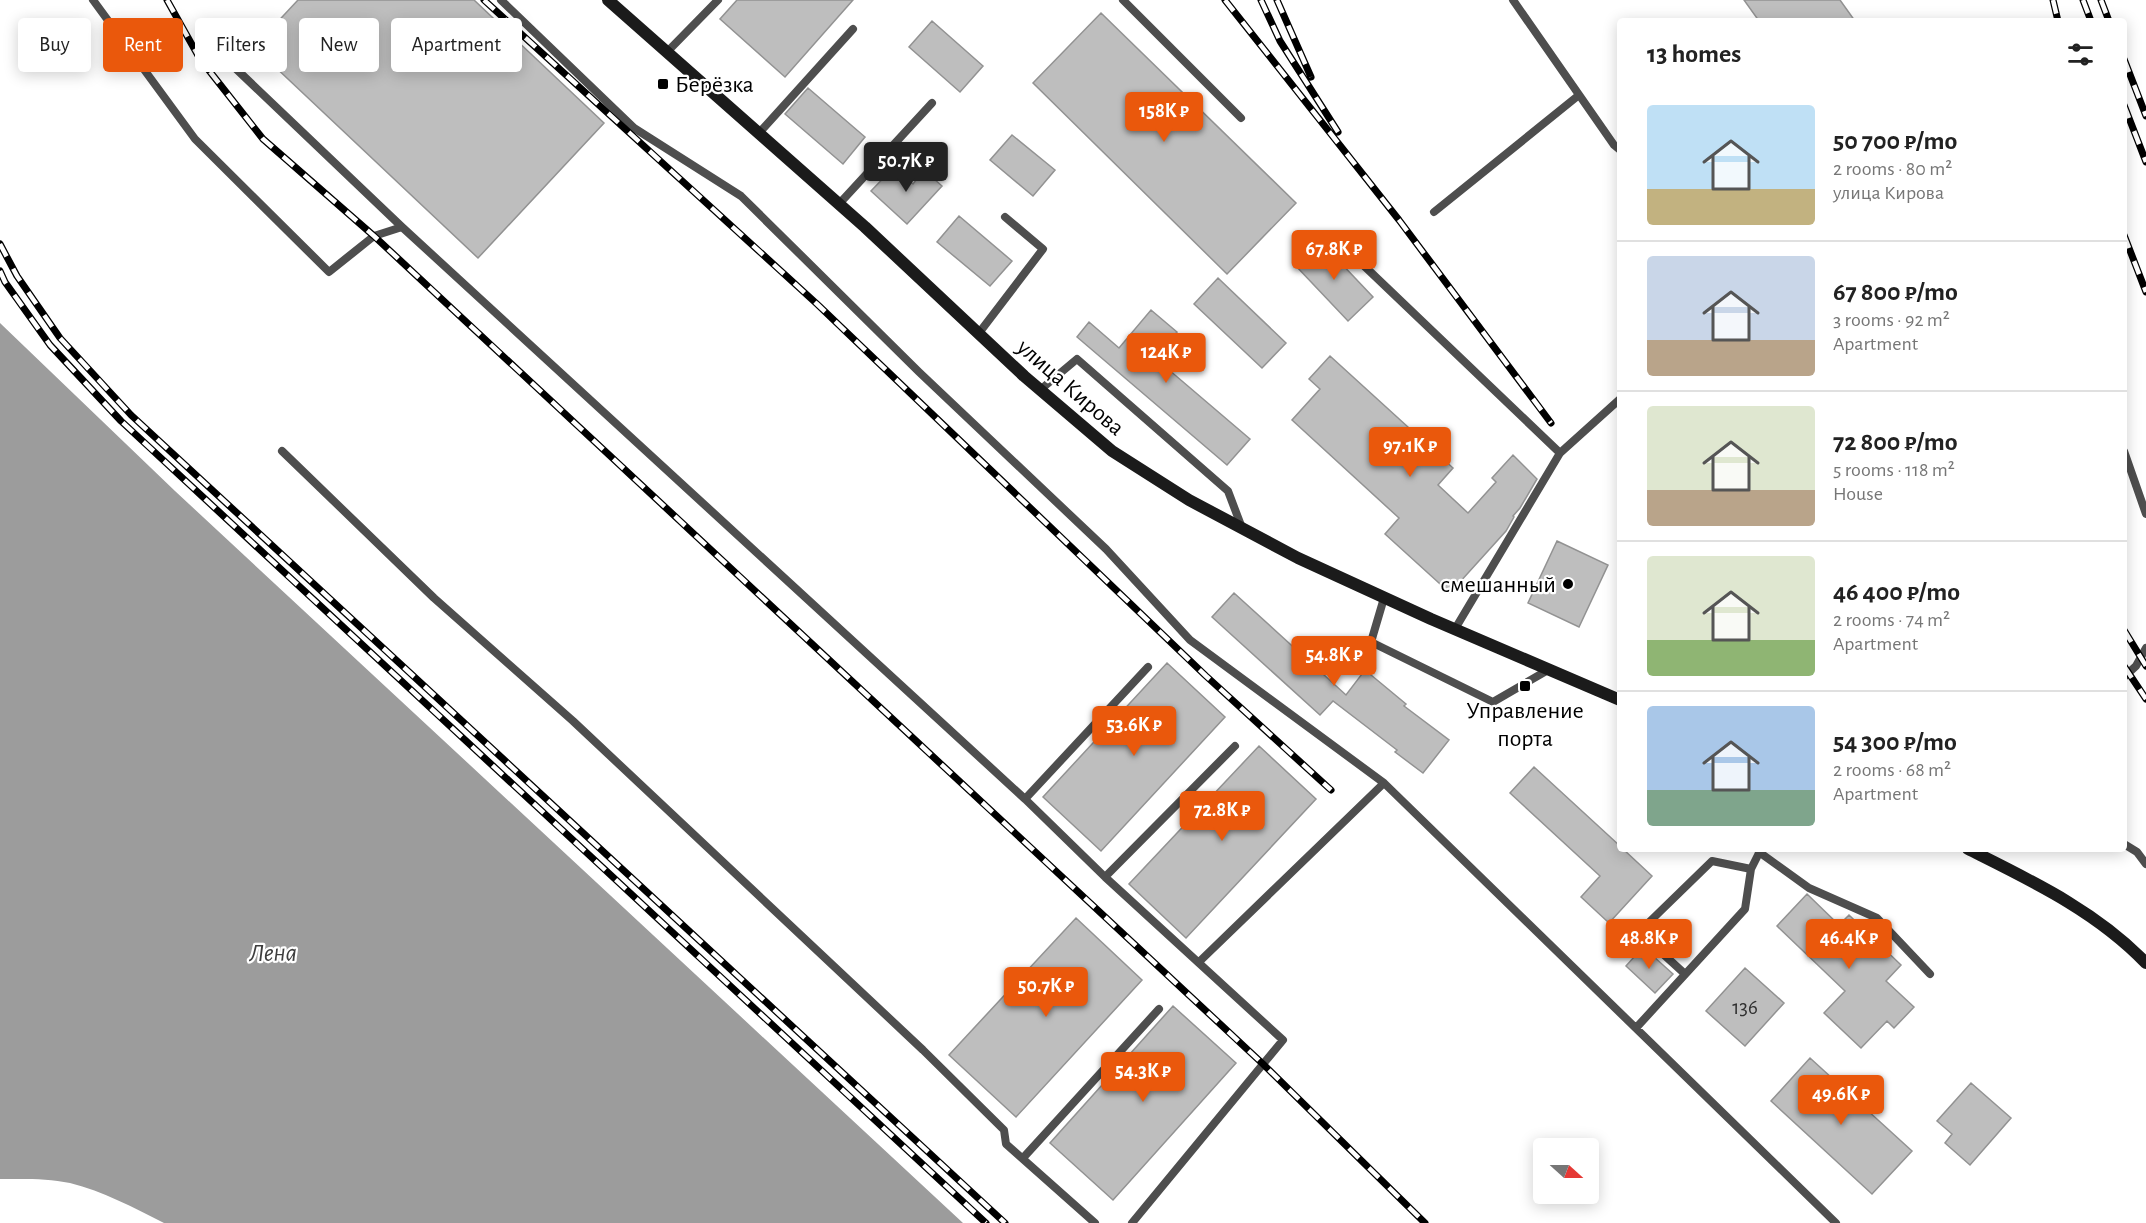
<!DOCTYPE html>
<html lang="en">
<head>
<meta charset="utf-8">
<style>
  body { margin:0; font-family:"Alegreya Sans",sans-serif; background:#f2f2f2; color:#222; height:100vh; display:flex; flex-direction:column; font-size:22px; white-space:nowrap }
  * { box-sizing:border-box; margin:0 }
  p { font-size:20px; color:#767676 }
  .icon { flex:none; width:33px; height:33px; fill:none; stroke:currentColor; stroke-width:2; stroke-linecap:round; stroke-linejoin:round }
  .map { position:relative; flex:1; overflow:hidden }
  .sheet { position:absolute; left:1617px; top:18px; width:510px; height:834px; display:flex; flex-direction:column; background:#fff; border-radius:6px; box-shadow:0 3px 15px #0003 }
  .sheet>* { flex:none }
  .guide { position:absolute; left:18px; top:18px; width:570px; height:54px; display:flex; gap:12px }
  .needle { width:39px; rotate:111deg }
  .buttons { position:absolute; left:1533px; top:1138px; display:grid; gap:12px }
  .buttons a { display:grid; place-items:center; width:66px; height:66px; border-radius:6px; background:#fff; box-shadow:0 3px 15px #0003; font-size:30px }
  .price { position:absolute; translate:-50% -51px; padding:0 14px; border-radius:6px; background:#ea580c; color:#fff; font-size:20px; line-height:39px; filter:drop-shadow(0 2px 3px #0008) }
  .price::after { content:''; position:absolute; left:50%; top:36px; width:18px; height:14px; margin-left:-9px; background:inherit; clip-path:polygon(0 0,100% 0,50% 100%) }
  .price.active { background:#222; color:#fff }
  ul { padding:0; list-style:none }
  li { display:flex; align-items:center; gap:18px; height:150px; padding:0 30px }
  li+li { border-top:2px solid #e0e0e0 }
  li span { display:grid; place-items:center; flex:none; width:168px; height:120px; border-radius:6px; color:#555 }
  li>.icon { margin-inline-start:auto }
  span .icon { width:72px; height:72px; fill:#fffc; stroke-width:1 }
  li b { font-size:26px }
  h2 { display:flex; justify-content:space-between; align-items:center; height:72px; padding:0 30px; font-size:26px }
  .pill { padding:0 21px; border-radius:6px; background:#fff; box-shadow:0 3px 15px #0003; font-size:21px; line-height:54px }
  .pill.active { background:#ea580c; color:#fff }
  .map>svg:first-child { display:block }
</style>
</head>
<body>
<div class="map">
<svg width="2146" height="1223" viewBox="0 0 2146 1223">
  <rect width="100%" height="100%" fill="#fff"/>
  <!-- water -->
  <path fill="#9c9c9c" d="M 0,323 L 175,491 L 963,1223 L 164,1223 C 134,1208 103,1191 70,1183 C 47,1178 23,1179 0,1179 Z"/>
  <!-- building -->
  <path fill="#bebebe" stroke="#929292" stroke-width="1.5" d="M 298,0 L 474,0 L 604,123 L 478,258 L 254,47 Z
    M 737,0 L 853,0 L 785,77 L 720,19 Z
    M 1744,0 L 1840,0 L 1855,21 L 1759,21 Z
    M 1101,13 L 1296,203 L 1227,274 L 1033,83 Z
    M 932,21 L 983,66 L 960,92 L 909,47 Z
    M 808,88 L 865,137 L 843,164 L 785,114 Z
    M 1012,135 L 1055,170 L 1033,196 L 990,160 Z
    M 894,167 L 913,184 L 924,170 L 942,186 L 907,224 L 871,191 Z
    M 959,216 L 1012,261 L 990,286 L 937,242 Z
    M 1320,241 L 1373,297 L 1348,321 L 1295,265 Z
    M 1218,278 L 1286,343 L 1262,368 L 1194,304 Z
    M 1151,310 L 1177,332 L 1155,358 L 1250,439 L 1227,465 L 1077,337 L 1089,322 L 1119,348 Z
    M 1330,356 L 1453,468 L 1438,485 L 1468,513 L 1496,482 L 1492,478 L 1513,455 L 1537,479 L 1520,508 L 1513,516 L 1514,517 L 1506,531 L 1450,593 L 1385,534 L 1399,518 L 1292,420 L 1320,389 L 1309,379 Z
    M 1557,541 L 1608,565 L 1579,627 L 1528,603 Z
    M 1234,593 L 1346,695 L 1365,670 L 1406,704 L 1404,706 L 1449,740 L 1423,773 L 1395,752 L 1397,750 L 1333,701 L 1320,715 L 1212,617 Z
    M 1167,663 L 1225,717 L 1101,851 L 1043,797 Z
    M 1259,746 L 1316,799 L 1186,938 L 1129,884 Z
    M 1534,767 L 1620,846 L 1620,849 L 1623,849 L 1652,876 L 1609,923 L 1581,897 L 1600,876 L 1510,793 Z
    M 1807,894 L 1839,925 L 1849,915 L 1901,965 L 1886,981 L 1914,1007 L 1894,1028 L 1887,1021 L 1861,1048 L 1824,1013 L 1845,991 L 1777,926 Z
    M 1076,918 L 1142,980 L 1016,1117 L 949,1055 Z
    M 1643,947 L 1673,974 L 1655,993 L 1626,966 Z
    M 1745,968 L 1784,1003 L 1745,1046 L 1706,1011 Z
    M 1173,1006 L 1236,1063 L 1113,1200 L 1050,1143 Z
    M 1810,1058 L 1912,1151 L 1872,1194 L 1771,1101 Z
    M 1971,1083 L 2011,1118 L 1970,1165 L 1945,1143 L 1952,1134 L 1937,1121 Z"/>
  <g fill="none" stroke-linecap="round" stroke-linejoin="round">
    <!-- service -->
    <path stroke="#4e4e4e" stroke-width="8" d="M 93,0 L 195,139 L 329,272 L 374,236 L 402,227
      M 501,0 L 634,128 L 741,196 L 919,372 L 1106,549 L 1190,640 L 1384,783
      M 1123,0 L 1241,118
      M 1513,0 L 1614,145 L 1620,150
      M 667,52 L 718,0
      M 232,65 L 402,227 L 1025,799 L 1105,877 L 1283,1040 L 1132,1223
      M 759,133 L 853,29
      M 839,204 L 932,103
      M 1434,212 L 1579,95
      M 1359,261 L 1560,453 L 1455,629
      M 979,333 L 1043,249 L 1005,217
      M 1040,390 L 1077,359 L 1228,491 L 1242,528
      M 282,451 L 434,598 L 573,721 L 923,1050 L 1004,1130 L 1006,1144 L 1095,1223
      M 2124,451 L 2146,514
      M 1560,453 L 1620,399
      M 1384,598 L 1371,642 L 1493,702 L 1548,670
      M 2124,677 L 2136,666 L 2146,648
      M 1025,799 L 1148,667
      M 2124,844 L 2137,852 L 2146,864
      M 1759,852 L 1809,888 L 1877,918 L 1930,974
      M 1105,877 L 1235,746
      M 1199,962 L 1384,783 L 1836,1223
      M 1685,974 L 1639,932 L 1712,861 L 1751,869
      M 1636,1028 L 1745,909 L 1751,869 L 1761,849
      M 1023,1158 L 1159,1009"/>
    <!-- secondary -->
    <path stroke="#1b1b1b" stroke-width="12" d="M 608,0 L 865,227 L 1024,376 L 1112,451 L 1189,500 L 1298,558 L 1431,619 L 1620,700
      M 1968,849 C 2032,881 2096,911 2146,963"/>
    <defs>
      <path id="rail" d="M 167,0 L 200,59 L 263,139 L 374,236 L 1263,1064 L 1425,1223
        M 484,0 L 817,304 L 1206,676 L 1331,790
        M 1225,0 L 1399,220 L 1551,423
        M 1261,0 L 1280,41 L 1338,132
        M 1277,0 L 1311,77
        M 2053,0 L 2058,21
        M 2083,0 L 2091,21
        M 2101,0 L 2109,21
        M 2124,59 L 2146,116
        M 2124,105 L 2146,162
        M 2124,235 L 2146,292
        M 0,244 L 17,276 L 60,338 L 131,415 L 1005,1223
        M 0,271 L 5,282 L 50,345 L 121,421 L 986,1223
        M 2124,630 L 2146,666
        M 2124,666 L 2146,699"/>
    </defs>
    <!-- rail casing -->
    <use href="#rail" stroke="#000" stroke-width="7"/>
    <!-- rail -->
    <use href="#rail" stroke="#fff" stroke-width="4.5" stroke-dasharray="14" stroke-linecap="butt"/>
  </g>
  <!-- markers -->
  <g fill="#000" stroke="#fff" stroke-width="2">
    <rect x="657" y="78" width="12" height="12" rx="3"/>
    <circle cx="1568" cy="584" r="6"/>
    <rect x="1519" y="680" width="12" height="12" rx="3"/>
  </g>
  <g text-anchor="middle" stroke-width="4.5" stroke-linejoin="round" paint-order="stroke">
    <!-- number labels -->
    <g font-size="21" fill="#303030">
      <text x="1745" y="1014">136</text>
    </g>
    <!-- poi labels -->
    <g font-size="24" fill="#000" stroke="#fff" text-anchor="start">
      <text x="675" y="92">Берёзка</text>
      <text x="1556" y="592" text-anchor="end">смешанный</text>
      <text x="1525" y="718" text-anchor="middle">Управление<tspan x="1525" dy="28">порта</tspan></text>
    </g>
    <!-- street labels -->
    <g font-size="24" fill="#000" stroke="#fff">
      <text transform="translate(1071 387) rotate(41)" y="8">улица Кирова</text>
    </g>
    <!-- water labels -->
    <g font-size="26" font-style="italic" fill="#3d3d3d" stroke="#fff">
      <text x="273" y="961">Лена</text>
    </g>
  </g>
</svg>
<div class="buttons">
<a><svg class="needle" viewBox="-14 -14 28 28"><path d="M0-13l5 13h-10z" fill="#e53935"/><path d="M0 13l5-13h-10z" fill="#767676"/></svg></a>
</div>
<b class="price" style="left:1164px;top:143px">158K ₽</b>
<b class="price active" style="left:906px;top:193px">50.7K ₽</b>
<b class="price" style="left:1334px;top:281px">67.8K ₽</b>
<b class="price" style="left:1166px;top:384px">124K ₽</b>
<b class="price" style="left:1410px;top:478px">97.1K ₽</b>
<b class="price" style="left:1334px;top:687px">54.8K ₽</b>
<b class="price" style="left:1134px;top:757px">53.6K ₽</b>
<b class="price" style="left:1222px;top:842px">72.8K ₽</b>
<b class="price" style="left:1649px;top:970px">48.8K ₽</b>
<b class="price" style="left:1849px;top:970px">46.4K ₽</b>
<b class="price" style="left:1046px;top:1018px">50.7K ₽</b>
<b class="price" style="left:1143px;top:1103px">54.3K ₽</b>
<b class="price" style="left:1841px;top:1126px">49.6K ₽</b>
<div class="guide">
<a class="pill">Buy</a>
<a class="pill active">Rent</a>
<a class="pill">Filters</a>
<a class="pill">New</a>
<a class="pill">Apartment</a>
</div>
<section class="sheet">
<h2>13 homes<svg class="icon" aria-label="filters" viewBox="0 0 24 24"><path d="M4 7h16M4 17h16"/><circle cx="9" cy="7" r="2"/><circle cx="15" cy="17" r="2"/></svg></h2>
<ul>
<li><span style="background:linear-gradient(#bfe0f5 70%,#c2b280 0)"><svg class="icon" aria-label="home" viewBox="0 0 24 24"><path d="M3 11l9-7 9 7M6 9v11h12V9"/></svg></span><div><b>50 700 ₽/mo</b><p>2 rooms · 80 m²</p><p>улица Кирова</p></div></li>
<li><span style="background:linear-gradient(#c9d6e8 70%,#b9a48a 0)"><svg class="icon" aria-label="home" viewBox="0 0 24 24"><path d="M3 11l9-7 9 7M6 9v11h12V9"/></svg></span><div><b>67 800 ₽/mo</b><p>3 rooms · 92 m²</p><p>Apartment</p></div></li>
<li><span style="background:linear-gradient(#dfe7d0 70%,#b9a48a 0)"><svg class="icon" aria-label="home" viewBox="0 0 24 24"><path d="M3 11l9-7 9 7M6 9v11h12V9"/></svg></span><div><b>72 800 ₽/mo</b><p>5 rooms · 118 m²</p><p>House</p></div></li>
<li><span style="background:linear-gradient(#dfe7d0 70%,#8fb573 0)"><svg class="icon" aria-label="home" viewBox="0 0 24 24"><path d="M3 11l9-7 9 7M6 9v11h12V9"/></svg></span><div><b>46 400 ₽/mo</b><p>2 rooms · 74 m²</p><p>Apartment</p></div></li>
<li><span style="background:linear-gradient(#a9c7e8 70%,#7fa58c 0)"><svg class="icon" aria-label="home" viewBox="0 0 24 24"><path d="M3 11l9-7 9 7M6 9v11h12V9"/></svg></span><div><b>54 300 ₽/mo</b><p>2 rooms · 68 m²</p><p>Apartment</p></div></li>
</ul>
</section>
</div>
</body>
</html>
